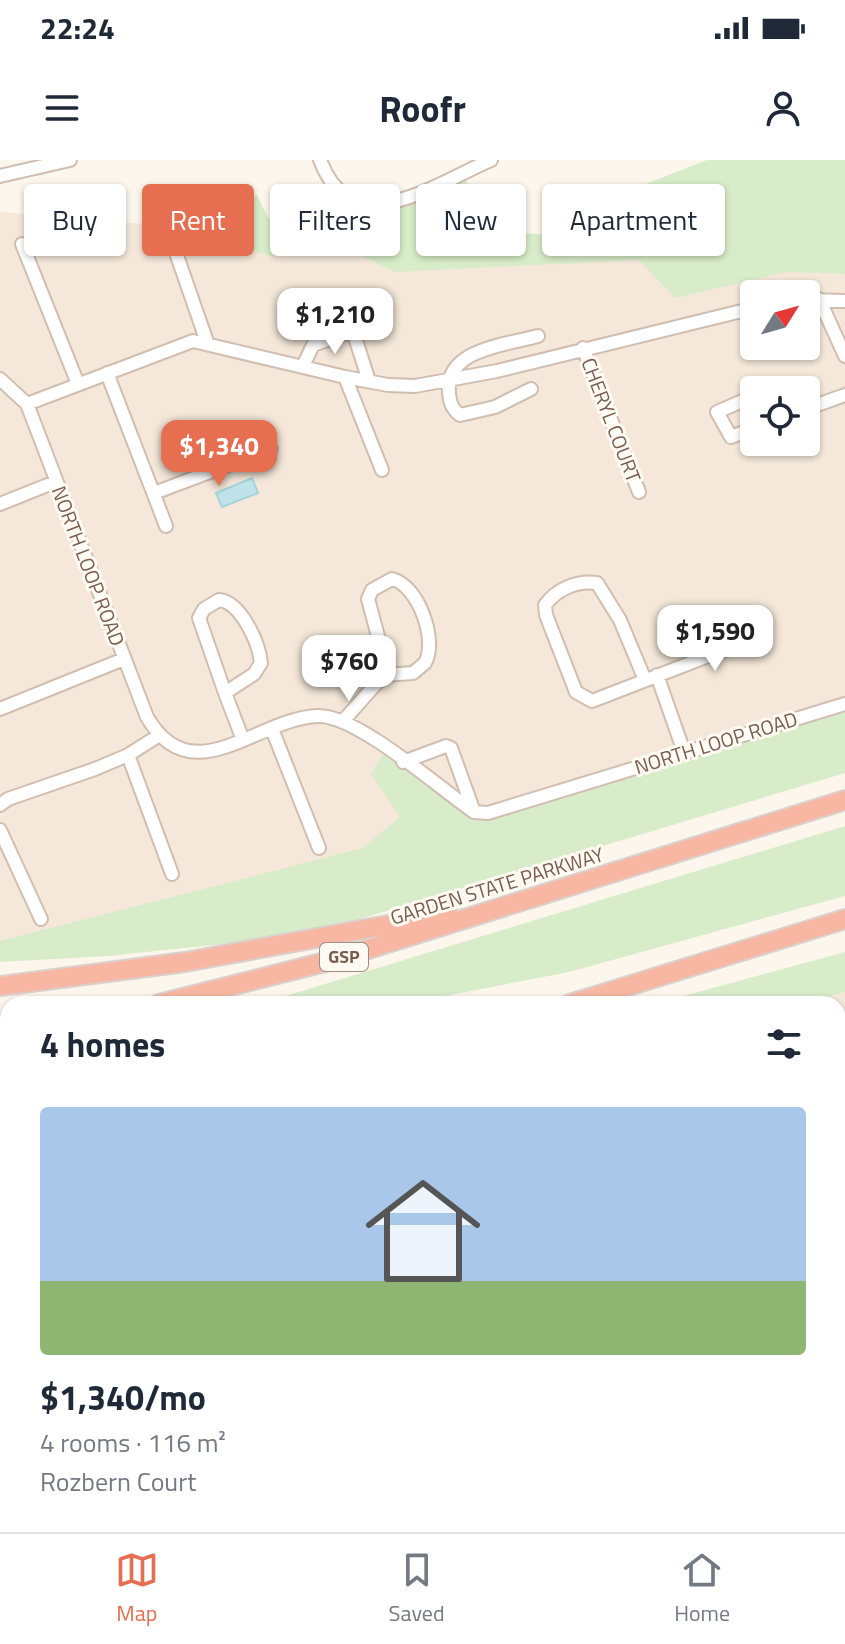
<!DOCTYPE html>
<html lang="en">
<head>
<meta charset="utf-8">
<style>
  body { margin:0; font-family:"Titillium Web",sans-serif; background:#f2f2f3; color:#1f2937; height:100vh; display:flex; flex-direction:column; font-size:30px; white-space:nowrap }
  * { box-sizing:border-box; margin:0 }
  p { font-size:26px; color:#747a83 }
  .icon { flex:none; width:44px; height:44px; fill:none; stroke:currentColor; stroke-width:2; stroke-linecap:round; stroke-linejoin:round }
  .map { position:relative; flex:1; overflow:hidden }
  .drawer { position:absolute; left:0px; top:836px; width:846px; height:536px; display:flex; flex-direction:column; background:#fff; border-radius:24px 24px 0 0; box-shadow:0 2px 6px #0004 }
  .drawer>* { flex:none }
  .banner { position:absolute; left:24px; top:24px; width:798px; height:72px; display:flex; gap:16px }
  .needle { width:52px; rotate:53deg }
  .tools { position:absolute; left:740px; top:120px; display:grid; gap:16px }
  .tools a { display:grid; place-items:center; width:80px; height:80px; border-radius:8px; background:#fff; box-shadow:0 2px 6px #0004; font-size:40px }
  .price { position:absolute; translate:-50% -68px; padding:0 18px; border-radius:16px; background:#fff; color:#222; font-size:26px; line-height:52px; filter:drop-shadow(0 2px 4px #0008) }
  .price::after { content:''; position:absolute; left:50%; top:48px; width:24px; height:18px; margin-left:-12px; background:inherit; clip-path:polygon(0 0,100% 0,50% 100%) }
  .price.active { background:#e76f51; color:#fff }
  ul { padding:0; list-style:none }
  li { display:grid; align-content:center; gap:16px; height:424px; padding:0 40px }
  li+li { border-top:2px solid #e0e1e3 }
  li span { display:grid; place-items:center; height:248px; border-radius:8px; color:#555 }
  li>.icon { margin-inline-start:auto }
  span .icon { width:144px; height:144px; fill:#fffc; stroke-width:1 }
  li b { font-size:34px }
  h2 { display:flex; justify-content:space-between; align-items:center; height:96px; padding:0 40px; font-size:34px }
  .pill { padding:0 28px; border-radius:8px; background:#fff; box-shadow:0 2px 6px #0004; font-size:28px; line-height:72px }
  .pill.active { background:#e76f51; color:#fff }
  .status { display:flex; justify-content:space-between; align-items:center; height:56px; padding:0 40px; background:#fff; direction:ltr }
  .status svg { height:22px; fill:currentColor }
  header { display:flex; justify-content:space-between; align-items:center; height:104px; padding:0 40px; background:#fff; font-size:36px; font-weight:700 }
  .dock { display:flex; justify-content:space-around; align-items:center; height:112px; border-top:2px solid #e0e1e3; background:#fff; font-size:22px; color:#747a83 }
  .dock a { display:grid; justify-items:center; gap:4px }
  .dock .active { color:#e76f51 }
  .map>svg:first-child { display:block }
</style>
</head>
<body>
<div class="status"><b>22:24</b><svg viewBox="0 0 49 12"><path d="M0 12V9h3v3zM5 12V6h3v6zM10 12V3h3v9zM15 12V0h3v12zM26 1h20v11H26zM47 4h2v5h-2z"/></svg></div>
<header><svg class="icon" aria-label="menu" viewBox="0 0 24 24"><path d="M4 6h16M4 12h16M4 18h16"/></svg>Roofr<svg class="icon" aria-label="person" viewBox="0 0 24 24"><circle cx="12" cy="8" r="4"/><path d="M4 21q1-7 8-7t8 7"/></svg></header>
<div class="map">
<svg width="845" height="1372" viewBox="0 0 845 1372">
  <rect width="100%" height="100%" fill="#fdf6ec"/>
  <!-- residential -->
  <path fill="#f5e8da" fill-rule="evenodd" d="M 0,52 L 348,81 L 845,101 L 845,567 L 0,787 ZM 754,134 L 806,134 L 806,186 L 754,186 ZM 754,230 L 806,230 L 806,282 L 754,282 Z
    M 845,832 L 845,1372 L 0,1372 L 0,1008 L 8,1007 L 8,1364 L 838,1364 L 838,844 L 801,844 Z"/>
  <!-- green -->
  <path fill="#d8ecc9" d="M 707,0 L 845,0 L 845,114 L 787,112 L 675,138 L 639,100 L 395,112 L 343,87 L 269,96 L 146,51 L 191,36 L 202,58 L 257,35 L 269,59 L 343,37 L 388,49 L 464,16 L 488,71 L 555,75 L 556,59 Z
    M 845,545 L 845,613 L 307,775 L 108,796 L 0,802 L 0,781 L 363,688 L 400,657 L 371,614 L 385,591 L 482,654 Z
    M 845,666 L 845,736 L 569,812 L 404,844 L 259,844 Z
    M 845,792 L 845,832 L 801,844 L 654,844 Z"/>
  <!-- water -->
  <path fill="#bfe3e8" stroke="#a5d3da" stroke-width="2" d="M 252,318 L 258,333 L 222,347 L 216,333 Z"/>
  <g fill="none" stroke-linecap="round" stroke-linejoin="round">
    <defs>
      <path id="minor" d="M 320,0 C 352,85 435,24 491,0
        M 0,16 L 70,0
        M 22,84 L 78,224
        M 174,87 L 207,182
        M 819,139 L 845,196
        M 806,140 L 845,141
        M 583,188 L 639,332
        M 303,206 L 313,185 L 353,171 L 369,221
        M 107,213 L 166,366
        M 345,217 L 382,310
        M 0,219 L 27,244 L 147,557 C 192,635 257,558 318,556 C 357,555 438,627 474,652 L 488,653 L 845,544
        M 531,229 L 495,247 L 460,255 C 452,249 450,243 449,233 C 445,189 505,185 538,176
        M 770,230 L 777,227 L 781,230
        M 754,236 L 717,252 L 731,277 L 754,268
        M 27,244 L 193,181 L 345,217 L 388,225 L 415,226 L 497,211 L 754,148
        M 806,249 L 845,235
        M 154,333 L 271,289
        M 0,344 L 55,322
        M 392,419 C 418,425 438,480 425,503 L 413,513 L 384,515 L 386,506 L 368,439 L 372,430 Z
        M 219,440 C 241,442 259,483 261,503 L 254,514 L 225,533 L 199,458 L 204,449 Z
        M 657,515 L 684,592
        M 645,520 L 620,460 L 597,423 C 577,420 557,429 545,445 L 546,455 L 576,532 L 592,541 L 760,476
        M 225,533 L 243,580
        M 0,549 L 124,499
        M 343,561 L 384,515
        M 272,569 L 319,688
        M 128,595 L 172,714
        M 403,602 L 446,586 L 451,588 L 474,652
        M 0,645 L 8,639 L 95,609 L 128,595 L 158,576
        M 0,670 L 41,759
        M 838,911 L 845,909
        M 838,1006 L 845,1009
        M 838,1052 L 845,1032
        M 838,1120 L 845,1122
        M 0,1202 L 8,1202
        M 0,1271 L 8,1271
        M 337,1372 L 337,1364"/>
      <path id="highway" d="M 0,826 L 185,802 L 448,754
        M 159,844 L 333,800 L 845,640
        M 570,844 L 845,759
        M 0,875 L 8,874
        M 0,922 L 8,922
        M 0,948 L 8,947"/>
    </defs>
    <!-- minor casing -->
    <use href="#minor" stroke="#d1beb0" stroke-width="16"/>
    <!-- highway casing -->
    <use href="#highway" stroke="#dad1cd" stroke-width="22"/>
    <!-- minor -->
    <use href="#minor" stroke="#fff" stroke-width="12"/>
    <!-- highway -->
    <use href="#highway" stroke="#f7b7a3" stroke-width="18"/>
  </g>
  <g text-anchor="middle" stroke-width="6" stroke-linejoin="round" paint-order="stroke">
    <!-- shield labels -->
    <rect fill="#fffaf3" stroke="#a28b7f" stroke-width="2" x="320" y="783" width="48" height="28" rx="6"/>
    <g font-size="18" font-weight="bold" fill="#7a5c4d">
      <text x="344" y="803">GSP</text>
    </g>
    <!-- street labels -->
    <g font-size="20" fill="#7a5c4d" stroke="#fffaf3">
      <text transform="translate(611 260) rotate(69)" y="7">CHERYL COURT</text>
      <text transform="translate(88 406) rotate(69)" y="7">NORTH LOOP ROAD</text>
      <text transform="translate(716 583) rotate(-17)" y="7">NORTH LOOP ROAD</text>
      <text transform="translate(497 726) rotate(-17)" y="7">GARDEN STATE PARKWAY</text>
    </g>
  </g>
</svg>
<div class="tools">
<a><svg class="needle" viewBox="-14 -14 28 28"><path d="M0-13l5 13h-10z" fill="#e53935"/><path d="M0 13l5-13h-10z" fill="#747a83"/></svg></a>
<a><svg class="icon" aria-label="locate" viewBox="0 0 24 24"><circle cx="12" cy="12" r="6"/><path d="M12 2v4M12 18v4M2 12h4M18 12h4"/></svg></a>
</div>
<b class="price" style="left:335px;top:196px">$1,210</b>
<b class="price active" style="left:219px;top:328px">$1,340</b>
<b class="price" style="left:715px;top:513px">$1,590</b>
<b class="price" style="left:349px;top:543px">$760</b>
<div class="banner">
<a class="pill">Buy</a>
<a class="pill active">Rent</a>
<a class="pill">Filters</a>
<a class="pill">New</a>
<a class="pill">Apartment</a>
</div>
<section class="drawer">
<h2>4 homes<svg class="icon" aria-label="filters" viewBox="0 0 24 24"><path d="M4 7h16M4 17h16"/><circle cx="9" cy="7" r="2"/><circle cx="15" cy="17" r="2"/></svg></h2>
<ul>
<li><span style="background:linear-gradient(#a9c7e8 70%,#8fb573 0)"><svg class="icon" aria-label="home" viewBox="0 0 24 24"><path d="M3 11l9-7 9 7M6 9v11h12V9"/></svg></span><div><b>$1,340/mo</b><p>4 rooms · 116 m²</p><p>Rozbern Court</p></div></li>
</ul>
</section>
</div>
<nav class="dock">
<a class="active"><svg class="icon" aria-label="map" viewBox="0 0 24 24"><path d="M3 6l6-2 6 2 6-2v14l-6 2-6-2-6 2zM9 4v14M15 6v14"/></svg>Map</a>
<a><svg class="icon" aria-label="saved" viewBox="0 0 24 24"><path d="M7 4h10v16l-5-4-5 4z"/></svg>Saved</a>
<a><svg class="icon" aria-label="home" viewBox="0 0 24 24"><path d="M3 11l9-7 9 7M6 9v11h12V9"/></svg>Home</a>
</nav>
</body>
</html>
